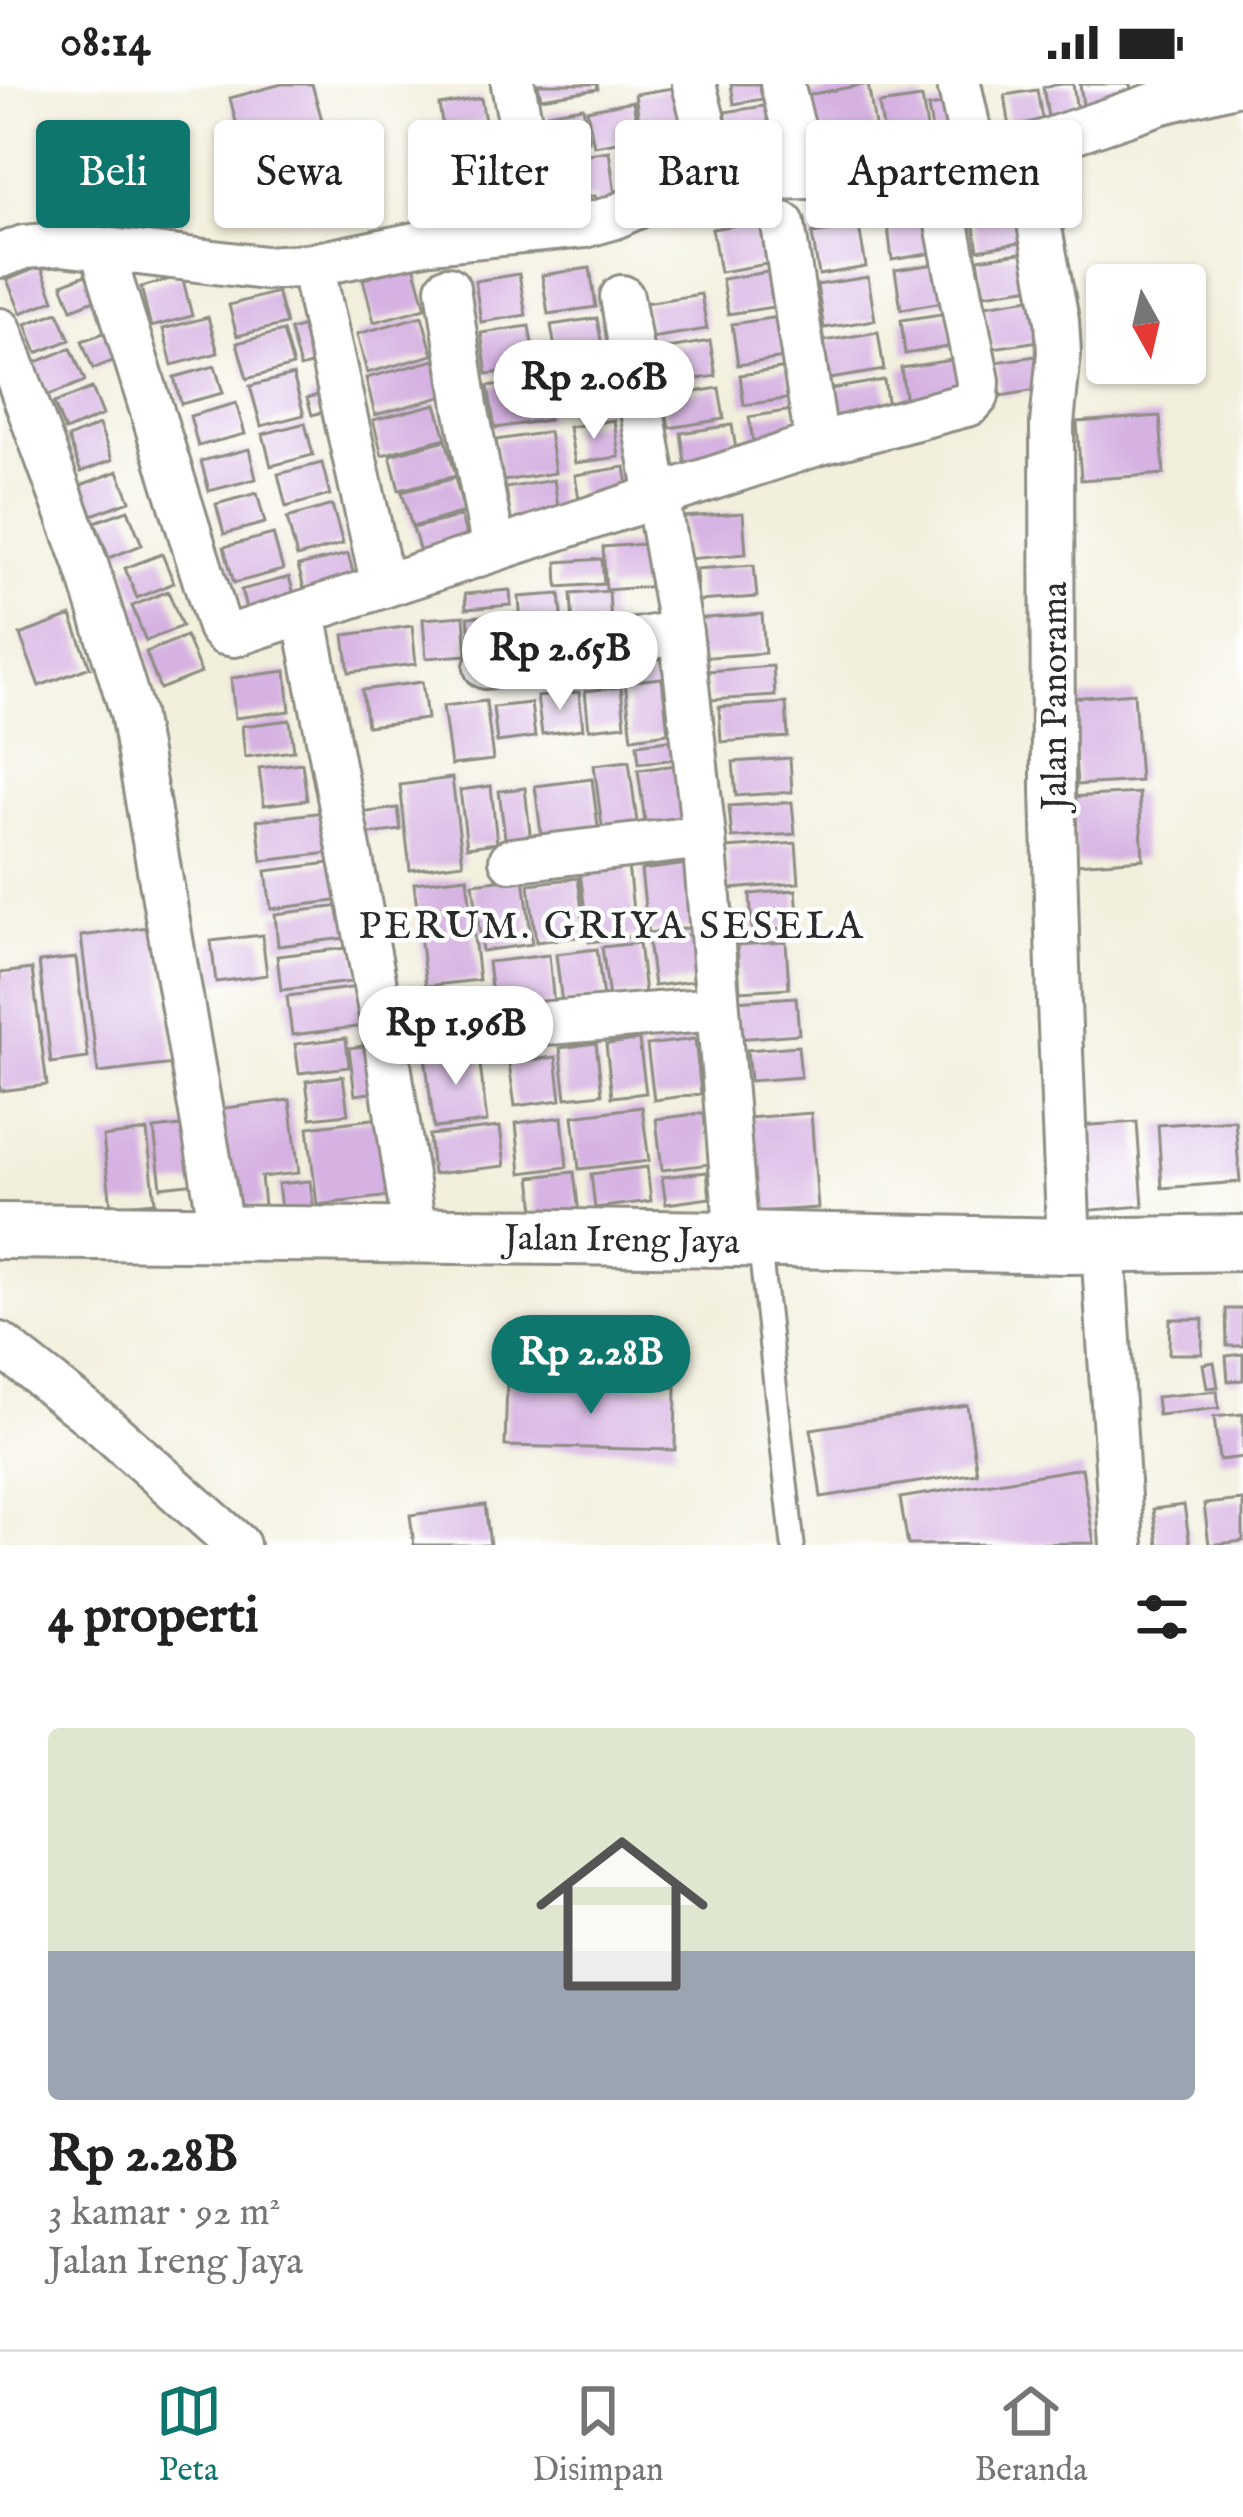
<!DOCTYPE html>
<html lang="id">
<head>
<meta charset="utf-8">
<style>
  body { margin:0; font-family:"IM FELL English",serif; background:#f2f2f2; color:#222; height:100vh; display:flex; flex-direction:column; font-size:45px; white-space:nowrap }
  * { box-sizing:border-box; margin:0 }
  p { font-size:39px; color:#767676 }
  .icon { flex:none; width:66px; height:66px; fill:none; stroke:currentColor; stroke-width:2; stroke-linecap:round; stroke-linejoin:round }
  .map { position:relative; height:1461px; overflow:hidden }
  .panel { display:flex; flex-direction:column; background:#fff; flex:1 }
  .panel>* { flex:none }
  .banner { position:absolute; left:36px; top:36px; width:1173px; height:108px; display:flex; gap:24px }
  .needle { width:78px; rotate:172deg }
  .fabs { position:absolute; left:1086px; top:180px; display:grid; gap:24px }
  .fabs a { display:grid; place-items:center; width:120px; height:120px; border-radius:12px; background:#fff; box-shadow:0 3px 9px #0004; font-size:60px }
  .price { position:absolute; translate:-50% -102px; padding:0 27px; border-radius:42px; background:#fff; color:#222; font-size:39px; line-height:78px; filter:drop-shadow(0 3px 6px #0008) }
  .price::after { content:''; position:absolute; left:50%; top:72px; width:36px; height:27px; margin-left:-18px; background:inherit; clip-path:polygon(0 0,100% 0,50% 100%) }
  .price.selected { background:#0f766e; color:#fff }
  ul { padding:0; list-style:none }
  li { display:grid; align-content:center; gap:24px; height:636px; padding:0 48px }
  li+li { border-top:3px solid #e0e0e0 }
  li span { display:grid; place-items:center; height:372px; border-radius:12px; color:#555 }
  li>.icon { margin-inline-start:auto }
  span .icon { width:216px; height:216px; fill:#fffc; stroke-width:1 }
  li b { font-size:51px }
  h2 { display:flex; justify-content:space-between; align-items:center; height:144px; padding:0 48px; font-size:51px }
  .tag { padding:0 42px; border-radius:12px; background:#fff; box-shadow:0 3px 9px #0004; font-size:42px; line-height:108px }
  .tag.selected { background:#0f766e; color:#fff }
  .status { display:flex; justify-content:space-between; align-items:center; height:84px; padding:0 60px; background:#fff; direction:ltr }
  .status svg { height:33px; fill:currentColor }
  .menu { display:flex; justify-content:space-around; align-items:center; height:168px; border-top:3px solid #e0e0e0; background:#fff; font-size:33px; color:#767676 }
  .menu a { display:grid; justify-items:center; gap:6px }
  .menu .selected { color:#0f766e }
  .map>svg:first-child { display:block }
</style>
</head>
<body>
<div class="status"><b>08:14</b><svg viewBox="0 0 49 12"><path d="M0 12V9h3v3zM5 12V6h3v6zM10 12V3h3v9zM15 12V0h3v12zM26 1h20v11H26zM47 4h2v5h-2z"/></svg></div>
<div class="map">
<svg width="1243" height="1461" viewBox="0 0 1243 1461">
  <rect width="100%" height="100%" fill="#fff"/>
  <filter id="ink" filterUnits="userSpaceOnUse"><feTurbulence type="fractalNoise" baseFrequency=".00833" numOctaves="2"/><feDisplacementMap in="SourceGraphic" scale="24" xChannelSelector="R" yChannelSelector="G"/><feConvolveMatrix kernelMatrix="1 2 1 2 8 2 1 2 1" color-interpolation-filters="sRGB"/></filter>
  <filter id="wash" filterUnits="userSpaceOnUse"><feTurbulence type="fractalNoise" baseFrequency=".004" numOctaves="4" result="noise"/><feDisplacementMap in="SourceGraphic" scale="48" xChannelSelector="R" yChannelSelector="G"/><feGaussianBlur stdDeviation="2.7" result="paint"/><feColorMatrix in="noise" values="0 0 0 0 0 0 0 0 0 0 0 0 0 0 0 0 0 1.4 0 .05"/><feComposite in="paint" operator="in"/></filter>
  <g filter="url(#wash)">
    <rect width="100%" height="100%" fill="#f2efdc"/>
    <g id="blocks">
      <!-- building -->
      <path fill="#d6b2e2" d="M 282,0 L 312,0 L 323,40 L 242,62 L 230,14 Z
        M 538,0 L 597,0 L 598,5 L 541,14 Z
        M 731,0 L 778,0 L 780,12 L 734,20 Z
        M 868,0 L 877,54 L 816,65 L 807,11 Z
        M 1062,0 L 1073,0 L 1078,35 L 1049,39 L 1043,3 Z
        M 1080,0 L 1130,0 L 1132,13 L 1083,21 Z
        M 686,2 L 692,40 L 641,48 L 635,10 Z
        M 1037,6 L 1044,46 L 1011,51 L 1005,11 Z
        M 481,14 L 485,37 L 443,44 L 439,21 Z
        M 922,14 L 933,81 L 890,87 L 879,20 Z
        M 633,17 L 639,54 L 594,62 L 587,26 Z
        M 959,18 L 965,46 L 933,51 L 928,23 Z
        M 783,19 L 791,70 L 733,80 L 725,28 Z
        M 583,23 L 589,57 L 553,63 L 547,29 Z
        M 506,46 L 521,139 L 494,144 L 489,107 L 469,110 L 460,53 Z
        M 685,52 L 691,87 L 645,95 L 639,59 Z
        M 451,53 L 460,105 L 424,111 L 415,59 Z
        M 609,67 L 617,125 L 598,129 L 595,112 L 567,116 L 560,74 Z
        M 1018,118 L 1025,158 L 978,166 L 971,125 Z
        M 934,136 L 939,168 L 892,176 L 888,143 Z
        M 761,137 L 767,180 L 720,188 L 712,145 Z
        M 859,143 L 866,183 L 819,191 L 812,150 Z
        M 1027,168 L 1033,203 L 984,210 L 978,175 Z
        M 943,179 L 949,217 L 901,225 L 895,186 Z
        M 414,181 L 426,224 L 374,238 L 363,195 Z
        M 41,182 L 54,216 L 21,229 L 7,196 Z
        M 590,184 L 596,223 L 548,230 L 542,191 Z
        M 768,188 L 773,223 L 728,230 L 722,195 Z
        M 88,190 L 97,215 L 72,225 L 62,200 Z
        M 519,190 L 526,231 L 481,238 L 475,197 Z
        M 182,192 L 192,232 L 151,243 L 141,203 Z
        M 868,193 L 875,236 L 824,244 L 817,201 Z
        M 277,208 L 286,240 L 237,252 L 229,221 Z
        M 701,210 L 707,245 L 651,254 L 645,219 Z
        M 1038,213 L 1046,256 L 993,264 L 985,221 Z
        M 58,228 L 70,256 L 37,269 L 26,240 Z
        M 948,229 L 954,262 L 905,270 L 901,236 Z
        M 422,232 L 433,271 L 367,289 L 357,250 Z
        M 208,233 L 218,269 L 172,281 L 163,245 Z
        M 778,233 L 784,274 L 738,281 L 732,240 Z
        M 597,234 L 603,268 L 557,276 L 551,241 Z
        M 314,239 L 324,277 L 300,284 L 290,246 Z
        M 529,242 L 536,283 L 487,290 L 481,249 Z
        M 109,247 L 120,274 L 93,285 L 82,257 Z
        M 283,247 L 293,282 L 247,295 L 237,259 Z
        M 878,248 L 884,286 L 830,295 L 824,257 Z
        M 710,257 L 716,292 L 661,301 L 656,266 Z
        M 71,264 L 85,297 L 47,312 L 34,279 Z
        M 1042,271 L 1047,304 L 1001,312 L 996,278 Z
        M 958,275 L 965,317 L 907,326 L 901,284 Z
        M 435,276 L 445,312 L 375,331 L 366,294 Z
        M 215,282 L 223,309 L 181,320 L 174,293 Z
        M 611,283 L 617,321 L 565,329 L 559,291 Z
        M 787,284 L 792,314 L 744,321 L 740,291 Z
        M 293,291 L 304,331 L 261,342 L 250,302 Z
        M 542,294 L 548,336 L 495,344 L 488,302 Z
        M 884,296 L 890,338 L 837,347 L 830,305 Z
        M 92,304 L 103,331 L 65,347 L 54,319 Z
        M 719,304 L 724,335 L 669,344 L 664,313 Z
        M 331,307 L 336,325 L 312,331 L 307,314 Z
        M 236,319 L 245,350 L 198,362 L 190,332 Z
        M 436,320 L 446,354 L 382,371 L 373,336 Z
        M 792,326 L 798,363 L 755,370 L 749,333 Z
        M 1160,332 L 1164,390 L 1081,396 L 1077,338 Z
        M 614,336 L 619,373 L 575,379 L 569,343 Z
        M 305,339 L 313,371 L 271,382 L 263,350 Z
        M 99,341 L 112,376 L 81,388 L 68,354 Z
        M 732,341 L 739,384 L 687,392 L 681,349 Z
        M 549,348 L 555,389 L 502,397 L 496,356 Z
        M 446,356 L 456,392 L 399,406 L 390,371 Z
        M 249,365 L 256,395 L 209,407 L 201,377 Z
        M 322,379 L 330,411 L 286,423 L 278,390 Z
        M 625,383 L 631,420 L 581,428 L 575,391 Z
        M 118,387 L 130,417 L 92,431 L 81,401 Z
        M 455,394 L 464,428 L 412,443 L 402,408 Z
        M 554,396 L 561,442 L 513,450 L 506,404 Z
        M 257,409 L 265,439 L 224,450 L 216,420 Z
        M 332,421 L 343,460 L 297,473 L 287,434 Z
        M 128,426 L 142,461 L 109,474 L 95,438 Z
        M 743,429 L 746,470 L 688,475 L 684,433 Z
        M 461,432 L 471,471 L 424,483 L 413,444 Z
        M 273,450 L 283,486 L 234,499 L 224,463 Z
        M 656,459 L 659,502 L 606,506 L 603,463 Z
        M 162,470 L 174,499 L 137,514 L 125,484 Z
        M 348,470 L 359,510 L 309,523 L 298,482 Z
        M 602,475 L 604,500 L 558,503 L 557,478 Z
        M 754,481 L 757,513 L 698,517 L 696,485 Z
        M 289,493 L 300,530 L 251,543 L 241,506 Z
        M 510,506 L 511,521 L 466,525 L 465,510 Z
        M 168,507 L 182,542 L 146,557 L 132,522 Z
        M 609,507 L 611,540 L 573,542 L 571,510 Z
        M 560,510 L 564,552 L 522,555 L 519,513 Z
        M 516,530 L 518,557 L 471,560 L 468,533 Z
        M 762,530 L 765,569 L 697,574 L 693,535 Z
        M 71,532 L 90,583 L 39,602 L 20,551 Z
        M 464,532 L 467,571 L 426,574 L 423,535 Z
        M 412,542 L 416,580 L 349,588 L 344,551 Z
        M 186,552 L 201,589 L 160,605 L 146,568 Z
        M 773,582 L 775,612 L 710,616 L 708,587 Z
        M 286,587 L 290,627 L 235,634 L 231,594 Z
        M 662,594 L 668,649 L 632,654 L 625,598 Z
        M 422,598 L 427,635 L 367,642 L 362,606 Z
        M 621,603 L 625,641 L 589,645 L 585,607 Z
        M 579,608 L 583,645 L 542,650 L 537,613 Z
        M 1134,609 L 1140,697 L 1077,701 L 1071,614 Z
        M 486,617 L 493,676 L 451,681 L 443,622 Z
        M 531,619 L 535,653 L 497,658 L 493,623 Z
        M 786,619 L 788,653 L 721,658 L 719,623 Z
        M 290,636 L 294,667 L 245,673 L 242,642 Z
        M 676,655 L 678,675 L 639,679 L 637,660 Z
        M 790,674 L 792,708 L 736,712 L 733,678 Z
        M 629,677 L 638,746 L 603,750 L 594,681 Z
        M 302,679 L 307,716 L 264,721 L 259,684 Z
        M 684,680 L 692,747 L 647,753 L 638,686 Z
        M 452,694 L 463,779 L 410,786 L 400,701 Z
        M 592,695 L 599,751 L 542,757 L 535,702 Z
        M 491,702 L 497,759 L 467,763 L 460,706 Z
        M 525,704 L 531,758 L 506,761 L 499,707 Z
        M 1139,709 L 1143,775 L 1076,780 L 1071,713 Z
        M 792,718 L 795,750 L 732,754 L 729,722 Z
        M 398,724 L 401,746 L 363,751 L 360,729 Z
        M 333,727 L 338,768 L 262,777 L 257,736 Z
        M 796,759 L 799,799 L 730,805 L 727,764 Z
        M 338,778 L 343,816 L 271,825 L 266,787 Z
        M 688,780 L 696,843 L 648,849 L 641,786 Z
        M 628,782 L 636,852 L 589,858 L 580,788 Z
        M 467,793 L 479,896 L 426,902 L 414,799 Z
        M 524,793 L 532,860 L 482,867 L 473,799 Z
        M 578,794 L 585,852 L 536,858 L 529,800 Z
        M 796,806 L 799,844 L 752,847 L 750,810 Z
        M 350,821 L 354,853 L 278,862 L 275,830 Z
        M 157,842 L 174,980 L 98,989 L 81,852 Z
        M 695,850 L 700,896 L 654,902 L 648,856 Z
        M 262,851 L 267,891 L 216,898 L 211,857 Z
        M 786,858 L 789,904 L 740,907 L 737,861 Z
        M 639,859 L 645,909 L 609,914 L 602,863 Z
        M 356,863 L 360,897 L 281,906 L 277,872 Z
        M 597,865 L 603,915 L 562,920 L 556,870 Z
        M 549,871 L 554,921 L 494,929 L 488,878 Z
        M 76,874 L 88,974 L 51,979 L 39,878 Z
        M 32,885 L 47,1001 L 0,1007 L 0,889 Z
        M 359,903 L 364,942 L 292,951 L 287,912 Z
        M 796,913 L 799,950 L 737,955 L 735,917 Z
        M 346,954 L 349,983 L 299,989 L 295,960 Z
        M 695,955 L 701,1010 L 654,1016 L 647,961 Z
        M 639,956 L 646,1009 L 612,1013 L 606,960 Z
        M 596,959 L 602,1010 L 566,1014 L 560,964 Z
        M 379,960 L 384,1007 L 355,1011 L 349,964 Z
        M 798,962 L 801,993 L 750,997 L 747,966 Z
        M 478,964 L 487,1038 L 434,1044 L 425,971 Z
        M 556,973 L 561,1016 L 515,1022 L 509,979 Z
        M 343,992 L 348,1030 L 311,1034 L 306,997 Z
        M 290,1016 L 299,1089 L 261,1093 L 264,1121 L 240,1124 L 236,1096 L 218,1099 L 209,1026 Z
        M 642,1023 L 649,1077 L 579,1085 L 573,1032 Z
        M 704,1029 L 710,1080 L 662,1086 L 656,1035 Z
        M 811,1029 L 818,1124 L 754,1128 L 747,1034 Z
        M 389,1033 L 398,1111 L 317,1121 L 308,1043 Z
        M 562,1033 L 567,1083 L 521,1089 L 516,1039 Z
        M 1235,1036 L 1240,1098 L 1162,1104 L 1158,1041 Z
        M 1137,1038 L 1143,1122 L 1082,1127 L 1077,1042 Z
        M 190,1041 L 197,1099 L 161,1103 L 154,1045 Z
        M 500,1043 L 505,1082 L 433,1090 L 429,1051 Z
        M 147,1047 L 155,1118 L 111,1122 L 103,1053 Z
        M 647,1083 L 651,1117 L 595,1124 L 591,1090 Z
        M 574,1088 L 579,1129 L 536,1135 L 531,1093 Z
        M 707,1088 L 710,1114 L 666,1120 L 662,1093 Z
        M 310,1097 L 314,1128 L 282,1132 L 278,1100 Z
        M 1226,1225 L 1243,1225 L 1243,1262 L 1227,1262 Z
        M 1170,1235 L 1203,1235 L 1202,1270 L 1169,1270 Z
        M 1243,1270 L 1243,1296 L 1228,1297 L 1226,1272 Z
        M 1214,1278 L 1218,1303 L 1207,1304 L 1203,1280 Z
        M 507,1299 L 676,1303 L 675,1366 L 505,1362 Z
        M 1217,1307 L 1219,1324 L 1158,1331 L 1156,1313 Z
        M 967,1321 L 977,1389 L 821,1413 L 811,1345 Z
        M 1243,1330 L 1243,1373 L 1219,1376 L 1214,1333 Z
        M 1082,1384 L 1094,1459 L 908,1461 L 900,1414 Z
        M 1243,1416 L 1243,1457 L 1209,1461 L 1204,1420 Z
        M 485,1421 L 490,1461 L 414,1461 L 410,1431 Z
        M 1184,1421 L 1190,1461 L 1158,1461 L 1153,1425 Z"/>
    </g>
  </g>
  <g filter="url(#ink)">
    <use href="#blocks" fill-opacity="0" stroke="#8e8d84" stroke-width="3"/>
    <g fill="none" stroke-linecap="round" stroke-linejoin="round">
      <defs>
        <path id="service" d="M 759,1157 L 793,1461"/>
        <path id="minor" d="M 513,0 L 541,146
          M 694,0 L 718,96
          M 782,0 L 806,93
          M 959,0 L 976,77
          M 1025,64 L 1057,236 L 1059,269 L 1052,340 L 1053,704 L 1059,919 L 1069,1162
          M 783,140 L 817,360
          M 102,166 L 219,543 L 224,549 L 234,551 L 817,360 L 970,320 L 977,312 L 978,297 L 944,125
          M 0,172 L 24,163 L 61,160 L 265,184 L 312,181 L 430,157 L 584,142 L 612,134 L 668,109 L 718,96 L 894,90 L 976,77 L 1025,64 L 1159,19 L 1235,0
          M 312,181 L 383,502
          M 448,204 L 466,322 L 494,465
          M 622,213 L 681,548 L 704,753 L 737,1155
          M 0,246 L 86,480 L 132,629 L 222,1150
          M 304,529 L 385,953 L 415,1152
          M 486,583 L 681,548
          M 511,776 L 704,753
          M 385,953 L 716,925
          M 1103,1162 L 1122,1461
          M 0,1260 L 104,1342 L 238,1461"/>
        <path id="tertiary" d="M 0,1147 L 737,1155 L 1069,1162 L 1243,1159"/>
      </defs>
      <!-- service casing -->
      <use href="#service" stroke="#8e8d84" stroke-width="27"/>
      <!-- minor casing -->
      <use href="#minor" stroke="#8e8d84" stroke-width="48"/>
      <!-- tertiary casing -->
      <use href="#tertiary" stroke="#8e8d84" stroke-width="60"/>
      <!-- service -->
      <use href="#service" stroke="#fff" stroke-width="21"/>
      <!-- minor -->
      <use href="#minor" stroke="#fff" stroke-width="42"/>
      <!-- tertiary -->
      <use href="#tertiary" stroke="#fff" stroke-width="54"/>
    </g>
  </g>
  <g text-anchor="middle" stroke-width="9" stroke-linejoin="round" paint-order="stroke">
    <!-- street labels -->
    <g font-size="36" fill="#2b2b2b" stroke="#fff">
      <text transform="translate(1053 612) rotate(-90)" y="13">Jalan Panorama</text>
      <text transform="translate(622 1154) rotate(1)" y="13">Jalan Ireng Jaya</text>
    </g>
    <!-- neighbourhood labels -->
    <g font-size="39" letter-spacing="3" fill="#2b2b2b" stroke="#fff">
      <text x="612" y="854">PERUM. GRIYA SESELA</text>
    </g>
  </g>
</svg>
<div class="fabs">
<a><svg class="needle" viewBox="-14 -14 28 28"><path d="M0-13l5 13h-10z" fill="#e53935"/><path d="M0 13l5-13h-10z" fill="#767676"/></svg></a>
</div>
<b class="price" style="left:594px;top:358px">Rp 2.06B</b>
<b class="price" style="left:560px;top:629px">Rp 2.65B</b>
<b class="price" style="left:456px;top:1004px">Rp 1.96B</b>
<b class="price selected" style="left:591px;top:1333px">Rp 2.28B</b>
<div class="banner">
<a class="tag selected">Beli</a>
<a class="tag">Sewa</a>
<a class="tag">Filter</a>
<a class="tag">Baru</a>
<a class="tag">Apartemen</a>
</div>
</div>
<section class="panel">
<h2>4 properti<svg class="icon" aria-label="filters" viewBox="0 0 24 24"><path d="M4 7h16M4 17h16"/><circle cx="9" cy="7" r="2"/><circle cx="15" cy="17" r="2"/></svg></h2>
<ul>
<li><span style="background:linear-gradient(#dfe7d0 60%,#9aa5b1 0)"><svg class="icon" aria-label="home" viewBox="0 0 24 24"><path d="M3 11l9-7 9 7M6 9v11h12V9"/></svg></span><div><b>Rp 2.28B</b><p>3 kamar · 92 m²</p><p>Jalan Ireng Jaya</p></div></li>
</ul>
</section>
<nav class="menu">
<a class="selected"><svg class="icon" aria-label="map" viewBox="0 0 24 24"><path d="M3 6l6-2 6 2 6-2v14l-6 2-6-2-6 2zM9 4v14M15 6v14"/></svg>Peta</a>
<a><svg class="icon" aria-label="saved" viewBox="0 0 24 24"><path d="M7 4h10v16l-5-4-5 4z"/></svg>Disimpan</a>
<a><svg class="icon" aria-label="home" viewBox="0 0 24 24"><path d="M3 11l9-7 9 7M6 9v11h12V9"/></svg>Beranda</a>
</nav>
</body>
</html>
